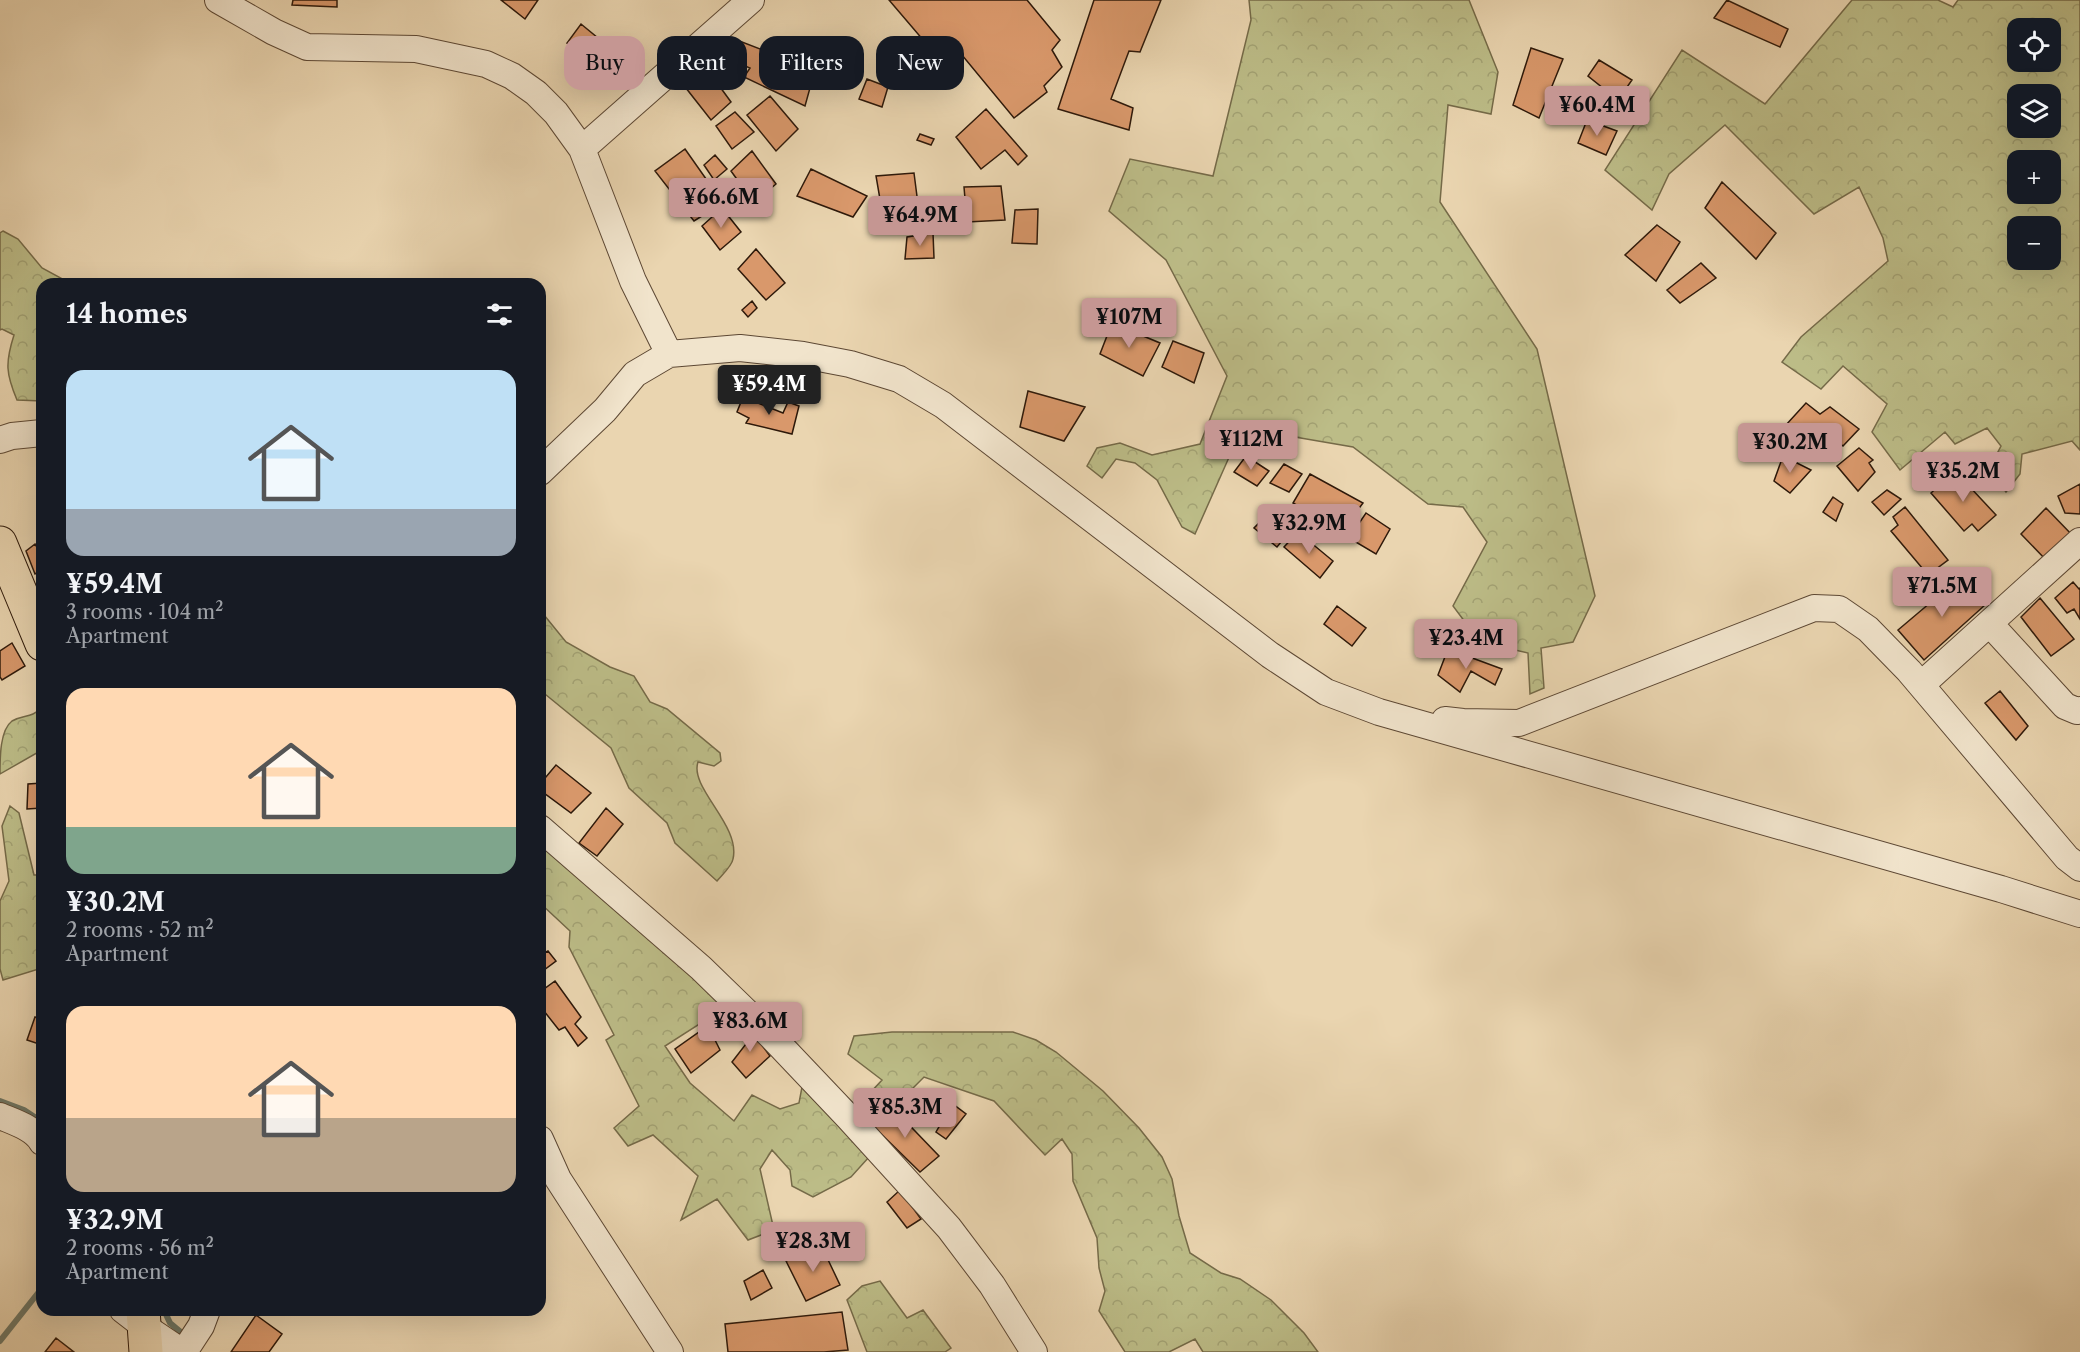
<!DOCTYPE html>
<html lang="en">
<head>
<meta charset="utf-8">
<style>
  body { margin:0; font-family:"Libre Caslon Text",serif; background:#242831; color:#f1f3f6; height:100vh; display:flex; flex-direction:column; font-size:22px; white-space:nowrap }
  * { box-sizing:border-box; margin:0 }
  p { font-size:20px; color:#9ea1a6 }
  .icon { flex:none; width:33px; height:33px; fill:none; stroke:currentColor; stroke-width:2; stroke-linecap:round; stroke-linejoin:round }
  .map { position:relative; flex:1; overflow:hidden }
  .panel { position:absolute; left:36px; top:278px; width:510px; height:1038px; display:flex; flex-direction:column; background:#171b24; border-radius:18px; box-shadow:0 6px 24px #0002 }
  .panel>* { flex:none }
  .banner { position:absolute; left:564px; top:36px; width:570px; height:54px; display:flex; gap:12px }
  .tools { position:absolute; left:2007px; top:18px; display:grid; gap:12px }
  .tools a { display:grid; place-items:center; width:54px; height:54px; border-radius:12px; background:#171b24; box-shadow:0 6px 24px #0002; font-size:30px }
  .price { position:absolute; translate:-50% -51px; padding:0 14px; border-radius:6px; background:#c59692; color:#111; font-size:20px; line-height:39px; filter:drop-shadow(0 2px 3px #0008) }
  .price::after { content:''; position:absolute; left:50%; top:36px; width:18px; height:14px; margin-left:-9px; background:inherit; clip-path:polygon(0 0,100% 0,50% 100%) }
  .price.on { background:#222; color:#fff }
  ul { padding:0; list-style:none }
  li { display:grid; align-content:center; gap:12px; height:318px; padding:0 30px }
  li span { display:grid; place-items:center; height:186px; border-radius:18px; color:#555 }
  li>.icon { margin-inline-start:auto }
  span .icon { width:108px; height:108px; fill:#fffc; stroke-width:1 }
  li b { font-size:26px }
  h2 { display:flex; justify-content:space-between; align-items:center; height:72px; padding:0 30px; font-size:26px }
  .pill { padding:0 21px; border-radius:18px; background:#171b24; box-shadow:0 6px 24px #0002; font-size:21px; line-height:54px }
  .pill.on { background:#c59692; color:#111 }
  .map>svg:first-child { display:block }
</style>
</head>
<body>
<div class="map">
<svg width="2080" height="1352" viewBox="0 0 2080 1352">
  <defs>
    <pattern id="forest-crowns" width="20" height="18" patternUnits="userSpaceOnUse" patternTransform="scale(1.5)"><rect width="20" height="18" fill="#bcbc87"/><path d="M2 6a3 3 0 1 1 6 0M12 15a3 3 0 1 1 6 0" fill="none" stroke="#a2a173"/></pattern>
  </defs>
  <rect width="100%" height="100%" fill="#ead5b0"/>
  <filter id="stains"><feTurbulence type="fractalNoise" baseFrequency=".00333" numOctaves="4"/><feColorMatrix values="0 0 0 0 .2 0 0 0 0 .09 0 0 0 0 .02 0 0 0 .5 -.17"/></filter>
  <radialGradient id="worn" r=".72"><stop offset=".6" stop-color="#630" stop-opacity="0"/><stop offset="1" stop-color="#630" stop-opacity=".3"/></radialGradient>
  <!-- forest -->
  <path fill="url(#forest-crowns)" stroke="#756a48" stroke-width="1.5" fill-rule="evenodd" d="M 1249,0 L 1469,0 L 1498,72 L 1491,114 L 1448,105 L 1440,202 L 1537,349 L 1595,596 L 1573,642 L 1541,648 L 1544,688 L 1530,694 L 1528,653 L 1480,642 L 1453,606 L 1487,542 L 1463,507 L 1428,504 L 1353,447 L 1242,428 L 1195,534 L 1182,527 L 1157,480 L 1135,463 L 1116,459 L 1102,478 L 1087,466 L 1097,448 L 1120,443 L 1152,455 L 1200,444 L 1227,376 L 1166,260 L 1109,211 L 1130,159 L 1213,176 L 1251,20 Z
    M 1852,0 L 1938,0 L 1953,7 L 1958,0 L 2080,0 L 2080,450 L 2072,441 L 2022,454 L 2020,474 L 2006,492 L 1989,469 L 2001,446 L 1987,428 L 1955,444 L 1945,432 L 1900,470 L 1872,432 L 1887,404 L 1843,366 L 1821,389 L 1782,362 L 1801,337 L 1888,261 L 1883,238 L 1859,187 L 1814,214 L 1725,125 L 1669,174 L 1652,210 L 1605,170 L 1682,50 L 1765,104 ZM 2050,28 L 2050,62 L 2018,62 L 2018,28 ZM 2050,94 L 2050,128 L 2018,128 L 2018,94 ZM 2018,160 L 2050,160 L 2050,194 L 2018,194 ZM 2050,226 L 2050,260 L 2018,260 L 2018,226 Z
    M 3,231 L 18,239 L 42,268 L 70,283 L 42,284 L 42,401 L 17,400 C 6,374 5,363 14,335 L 2,329 L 0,330 L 0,233 Z
    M 540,610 L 566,642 L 610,667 L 634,676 L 650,702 L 667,709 L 720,753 L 721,761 L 714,766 L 698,762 C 689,788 741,825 733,859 C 732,866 722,875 717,881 L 675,843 L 667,823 L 629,788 L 611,748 L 540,690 Z
    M 42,707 L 42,750 L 0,774 C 0,757 0,730 12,721 C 24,714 31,719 42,707 Z
    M 10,806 L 19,813 L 34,875 L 42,875 L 42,968 L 3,980 L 0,969 L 0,901 L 9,881 L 2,826 Z
    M 540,841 L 696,978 L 726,1007 L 665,1046 L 690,1083 L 734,1121 L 752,1095 L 780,1109 L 799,1103 L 802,1087 L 869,1157 L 851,1177 L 813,1197 L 792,1186 L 790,1170 L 772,1150 L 760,1169 L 774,1230 L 748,1240 L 717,1199 L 681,1220 L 698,1176 L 653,1135 L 628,1146 L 614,1128 L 639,1106 L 606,1040 L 614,1035 L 569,947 L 570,931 L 540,903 Z
    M 892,1032 L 1013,1032 L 1036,1040 L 1056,1052 L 1103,1091 L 1139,1128 L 1162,1157 L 1172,1179 L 1179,1216 L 1190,1253 L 1221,1273 L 1240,1279 L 1271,1300 L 1304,1333 L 1318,1352 L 1203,1352 L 1195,1339 L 1169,1352 L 1125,1352 L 1099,1311 L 1105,1291 L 1099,1268 L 1097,1238 L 1073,1181 L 1072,1154 L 1062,1139 L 1045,1155 L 994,1101 L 924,1077 L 901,1100 L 893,1095 L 882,1104 L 870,1093 L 882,1080 L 848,1054 L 854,1036 Z
    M 880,1281 L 907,1318 L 923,1310 L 951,1348 L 945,1352 L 867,1352 L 847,1300 L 862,1286 Z"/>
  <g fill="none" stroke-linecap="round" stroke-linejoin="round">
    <!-- stream -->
    <path stroke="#6e7969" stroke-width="6" d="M 0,1101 L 24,1110 L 42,1122
      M 164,1310 L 170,1323 L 188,1338
      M 0,1341 L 42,1288"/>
  </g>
  <!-- building -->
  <path fill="#d9986b" stroke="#2e190a" stroke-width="1.5" d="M 293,0 L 337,0 L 337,7 L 292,5 Z
    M 501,0 L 538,0 L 525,19 Z
    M 889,0 L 1027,0 L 1060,40 L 1052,50 L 1062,67 L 1044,86 L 1047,92 L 1014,118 L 962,55 L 947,68 Z
    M 1094,0 L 1161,0 L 1140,52 L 1129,51 L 1111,99 L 1133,108 L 1129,130 L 1058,109 Z
    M 1727,0 L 1788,29 L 1780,47 L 1714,18 Z
    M 581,24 L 638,71 L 630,84 L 621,74 L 614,82 L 567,43 Z
    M 729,37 L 815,70 L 805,106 L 744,77 L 750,68 L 722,56 Z
    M 1531,48 L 1563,59 L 1539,118 L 1513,105 Z
    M 1599,60 L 1632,80 L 1618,100 L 1588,76 Z
    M 704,65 L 731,102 L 711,120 L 682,83 Z
    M 867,79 L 888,87 L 882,107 L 859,99 Z
    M 770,96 L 798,129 L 776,151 L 747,115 Z
    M 986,109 L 1027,156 L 1018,165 L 1005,150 L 981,169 L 956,137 Z
    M 735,112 L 754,132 L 732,149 L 716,126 Z
    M 1587,120 L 1617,131 L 1606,155 L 1578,143 Z
    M 920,134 L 934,139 L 931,145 L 917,140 Z
    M 685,149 L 723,203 L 694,221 L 655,171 Z
    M 752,151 L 776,184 L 754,203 L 731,171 Z
    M 715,155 L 727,169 L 714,180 L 704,165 Z
    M 811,169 L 867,196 L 853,217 L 797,196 Z
    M 914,173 L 919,212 L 882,211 L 876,176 Z
    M 1722,182 L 1776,233 L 1756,259 L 1705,208 Z
    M 1001,186 L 1005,220 L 967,222 L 964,187 Z
    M 722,208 L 741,232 L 720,250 L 702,226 Z
    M 1038,209 L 1037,244 L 1012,243 L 1015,210 Z
    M 1657,225 L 1680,242 L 1656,281 L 1625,255 Z
    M 933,233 L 934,258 L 905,259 L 907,237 Z
    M 756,249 L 785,283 L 766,300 L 738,269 Z
    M 1701,263 L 1716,278 L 1680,303 L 1667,290 Z
    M 752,301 L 757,308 L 748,317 L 742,310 Z
    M 1112,323 L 1160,343 L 1143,376 L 1100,354 Z
    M 1173,341 L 1204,353 L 1194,383 L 1162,367 Z
    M 1028,391 L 1085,407 L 1064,441 L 1020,427 Z
    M 743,397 L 783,413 L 788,402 L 799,406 L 792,434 L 746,423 L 749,418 L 737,412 Z
    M 1806,403 L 1820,414 L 1830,407 L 1859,429 L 1843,446 L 1817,424 L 1802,435 L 1785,426 Z
    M 1859,448 L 1873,460 L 1869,463 L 1875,472 L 1858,491 L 1837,466 Z
    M 1246,456 L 1269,471 L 1257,486 L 1234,472 Z
    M 1783,456 L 1811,470 L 1790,493 L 1774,481 Z
    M 1284,464 L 1302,474 L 1289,492 L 1270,483 Z
    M 1955,471 L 1996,515 L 1978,531 L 1972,524 L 1964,531 L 1931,493 Z
    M 1310,474 L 1363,503 L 1342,531 L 1293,503 Z
    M 2080,484 L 2080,514 L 2065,513 L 2058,496 Z
    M 1887,490 L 1901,499 L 1884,515 L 1872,502 Z
    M 1833,497 L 1843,504 L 1836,521 L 1823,512 Z
    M 1905,507 L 1948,560 L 1928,575 L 1891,531 L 1898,525 L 1893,517 Z
    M 2046,508 L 2074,537 L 2047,561 L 2021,534 Z
    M 1366,513 L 1390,529 L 1376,554 L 1349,538 Z
    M 1268,514 L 1291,530 L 1277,547 L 1254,528 Z
    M 1298,532 L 1333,561 L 1320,578 L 1284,547 Z
    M 35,544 L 42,555 L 42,570 L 35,574 L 26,551 Z
    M 1963,575 L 1985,605 L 1924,660 L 1898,630 Z
    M 2073,582 L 2079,589 L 2080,588 L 2080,619 L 2074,609 L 2067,613 L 2055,598 Z
    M 2040,598 L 2074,639 L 2051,656 L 2021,617 Z
    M 1337,606 L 1366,628 L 1352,646 L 1324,624 Z
    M 12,643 L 25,666 L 2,680 L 0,677 L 0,651 Z
    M 1448,649 L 1502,669 L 1495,685 L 1471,671 L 1460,692 L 1438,675 Z
    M 2000,691 L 2028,726 L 2016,740 L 1985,703 Z
    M 556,765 L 591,793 L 571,813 L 540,790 L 540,784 Z
    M 42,783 L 42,808 L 27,809 L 28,784 Z
    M 606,808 L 623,824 L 597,856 L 579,843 Z
    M 548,951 L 556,961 L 540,973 L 540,955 Z
    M 555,981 L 581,1017 L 575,1024 L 587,1038 L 578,1046 L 565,1027 L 559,1030 L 540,1006 L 540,992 Z
    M 723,1015 L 729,1025 L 714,1038 L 720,1050 L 691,1073 L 675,1049 Z
    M 35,1017 L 42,1019 L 42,1045 L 27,1040 Z
    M 747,1025 L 770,1056 L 746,1078 L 732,1062 L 746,1044 L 737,1028 Z
    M 937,1092 L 966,1114 L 946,1139 L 936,1132 L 940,1125 L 907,1109 L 916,1094 L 929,1099 Z
    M 890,1105 L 939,1156 L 920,1172 L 871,1124 Z
    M 900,1190 L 921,1219 L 907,1228 L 887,1202 Z
    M 822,1247 L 840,1285 L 806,1301 L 786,1261 Z
    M 763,1270 L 772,1288 L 751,1300 L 744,1281 Z
    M 842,1312 L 848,1350 L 824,1352 L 728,1352 L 725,1324 Z
    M 256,1315 L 282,1334 L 269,1352 L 231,1352 Z
    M 56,1338 L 74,1352 L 45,1352 Z"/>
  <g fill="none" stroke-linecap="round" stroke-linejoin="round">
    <defs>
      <path id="minor" d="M 218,0 L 274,32 L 307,47 L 416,49 L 486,64 L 512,76 L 536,93 L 556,113 L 582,149 L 633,281 L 669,354
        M 582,149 L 751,0
        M 0,440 L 12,436 L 42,433
        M 540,472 L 605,410 L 635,374 L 669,354 L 740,348 L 803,355 L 850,364 L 899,379 L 943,405 L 1270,655 L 1326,692 L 1379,712 L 2001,889 L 2080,914
        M 1990,624 L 2065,706 L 2077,711 L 2080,710
        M 1921,685 L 2080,541
        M 1445,720 L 1463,722 L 1519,723 L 1814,608 L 1839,609 L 1868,629 L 1909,671 L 2067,858 L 2080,868
        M 540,828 L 701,968 L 773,1038 L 848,1117 L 949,1228 L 992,1285 L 1034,1352
        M 0,1116 C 14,1122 34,1128 42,1142
        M 540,1139 L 558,1179 L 670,1352
        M 123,1310 L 145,1327 L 182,1352
        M 184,1352 L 201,1326 L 207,1310"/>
      <path id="major" d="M 0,543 L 42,644
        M 143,1310 L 146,1352"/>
    </defs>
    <!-- minor casing -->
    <use href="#minor" stroke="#5d4834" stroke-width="28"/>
    <!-- major casing -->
    <use href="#major" stroke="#2e190a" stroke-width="35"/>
    <!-- minor -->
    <use href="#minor" stroke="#f1e4cc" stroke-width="26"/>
    <!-- major -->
    <use href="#major" stroke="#ead5b0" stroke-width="33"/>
  </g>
  <rect width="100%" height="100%" filter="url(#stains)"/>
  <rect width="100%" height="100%" fill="url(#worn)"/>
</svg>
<div class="tools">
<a><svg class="icon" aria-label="locate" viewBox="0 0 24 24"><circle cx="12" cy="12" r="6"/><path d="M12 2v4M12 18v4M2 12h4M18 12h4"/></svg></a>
<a><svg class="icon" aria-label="layers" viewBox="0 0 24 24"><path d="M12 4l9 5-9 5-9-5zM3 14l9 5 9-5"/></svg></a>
<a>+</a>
<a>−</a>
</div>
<b class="price" style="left:1597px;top:137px">¥60.4M</b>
<b class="price" style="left:721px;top:229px">¥66.6M</b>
<b class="price" style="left:920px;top:247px">¥64.9M</b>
<b class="price" style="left:1129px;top:349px">¥107M</b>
<b class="price on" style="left:769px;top:416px">¥59.4M</b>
<b class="price" style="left:1251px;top:471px">¥112M</b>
<b class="price" style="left:1790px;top:474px">¥30.2M</b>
<b class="price" style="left:1963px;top:503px">¥35.2M</b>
<b class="price" style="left:1309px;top:555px">¥32.9M</b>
<b class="price" style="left:1942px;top:618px">¥71.5M</b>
<b class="price" style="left:1466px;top:670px">¥23.4M</b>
<b class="price" style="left:750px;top:1053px">¥83.6M</b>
<b class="price" style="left:905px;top:1139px">¥85.3M</b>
<b class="price" style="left:813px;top:1273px">¥28.3M</b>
<div class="banner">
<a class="pill on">Buy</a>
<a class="pill">Rent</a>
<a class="pill">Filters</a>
<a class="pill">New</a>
</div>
<section class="panel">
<h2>14 homes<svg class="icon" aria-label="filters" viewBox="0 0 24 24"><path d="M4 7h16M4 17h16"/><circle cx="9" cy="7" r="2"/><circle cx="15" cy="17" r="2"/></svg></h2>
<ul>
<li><span style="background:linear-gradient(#bfe0f5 75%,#9aa5b1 0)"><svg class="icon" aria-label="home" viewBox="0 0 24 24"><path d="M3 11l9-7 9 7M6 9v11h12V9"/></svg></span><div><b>¥59.4M</b><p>3 rooms · 104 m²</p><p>Apartment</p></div></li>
<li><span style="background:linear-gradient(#ffd9b3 75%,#7fa58c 0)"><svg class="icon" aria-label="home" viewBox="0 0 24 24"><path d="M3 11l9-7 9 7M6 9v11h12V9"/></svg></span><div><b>¥30.2M</b><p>2 rooms · 52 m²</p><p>Apartment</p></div></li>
<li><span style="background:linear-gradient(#ffd9b3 60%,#b9a48a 0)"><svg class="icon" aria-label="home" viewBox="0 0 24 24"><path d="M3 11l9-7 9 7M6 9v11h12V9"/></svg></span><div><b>¥32.9M</b><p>2 rooms · 56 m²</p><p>Apartment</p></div></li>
</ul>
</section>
</div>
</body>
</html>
